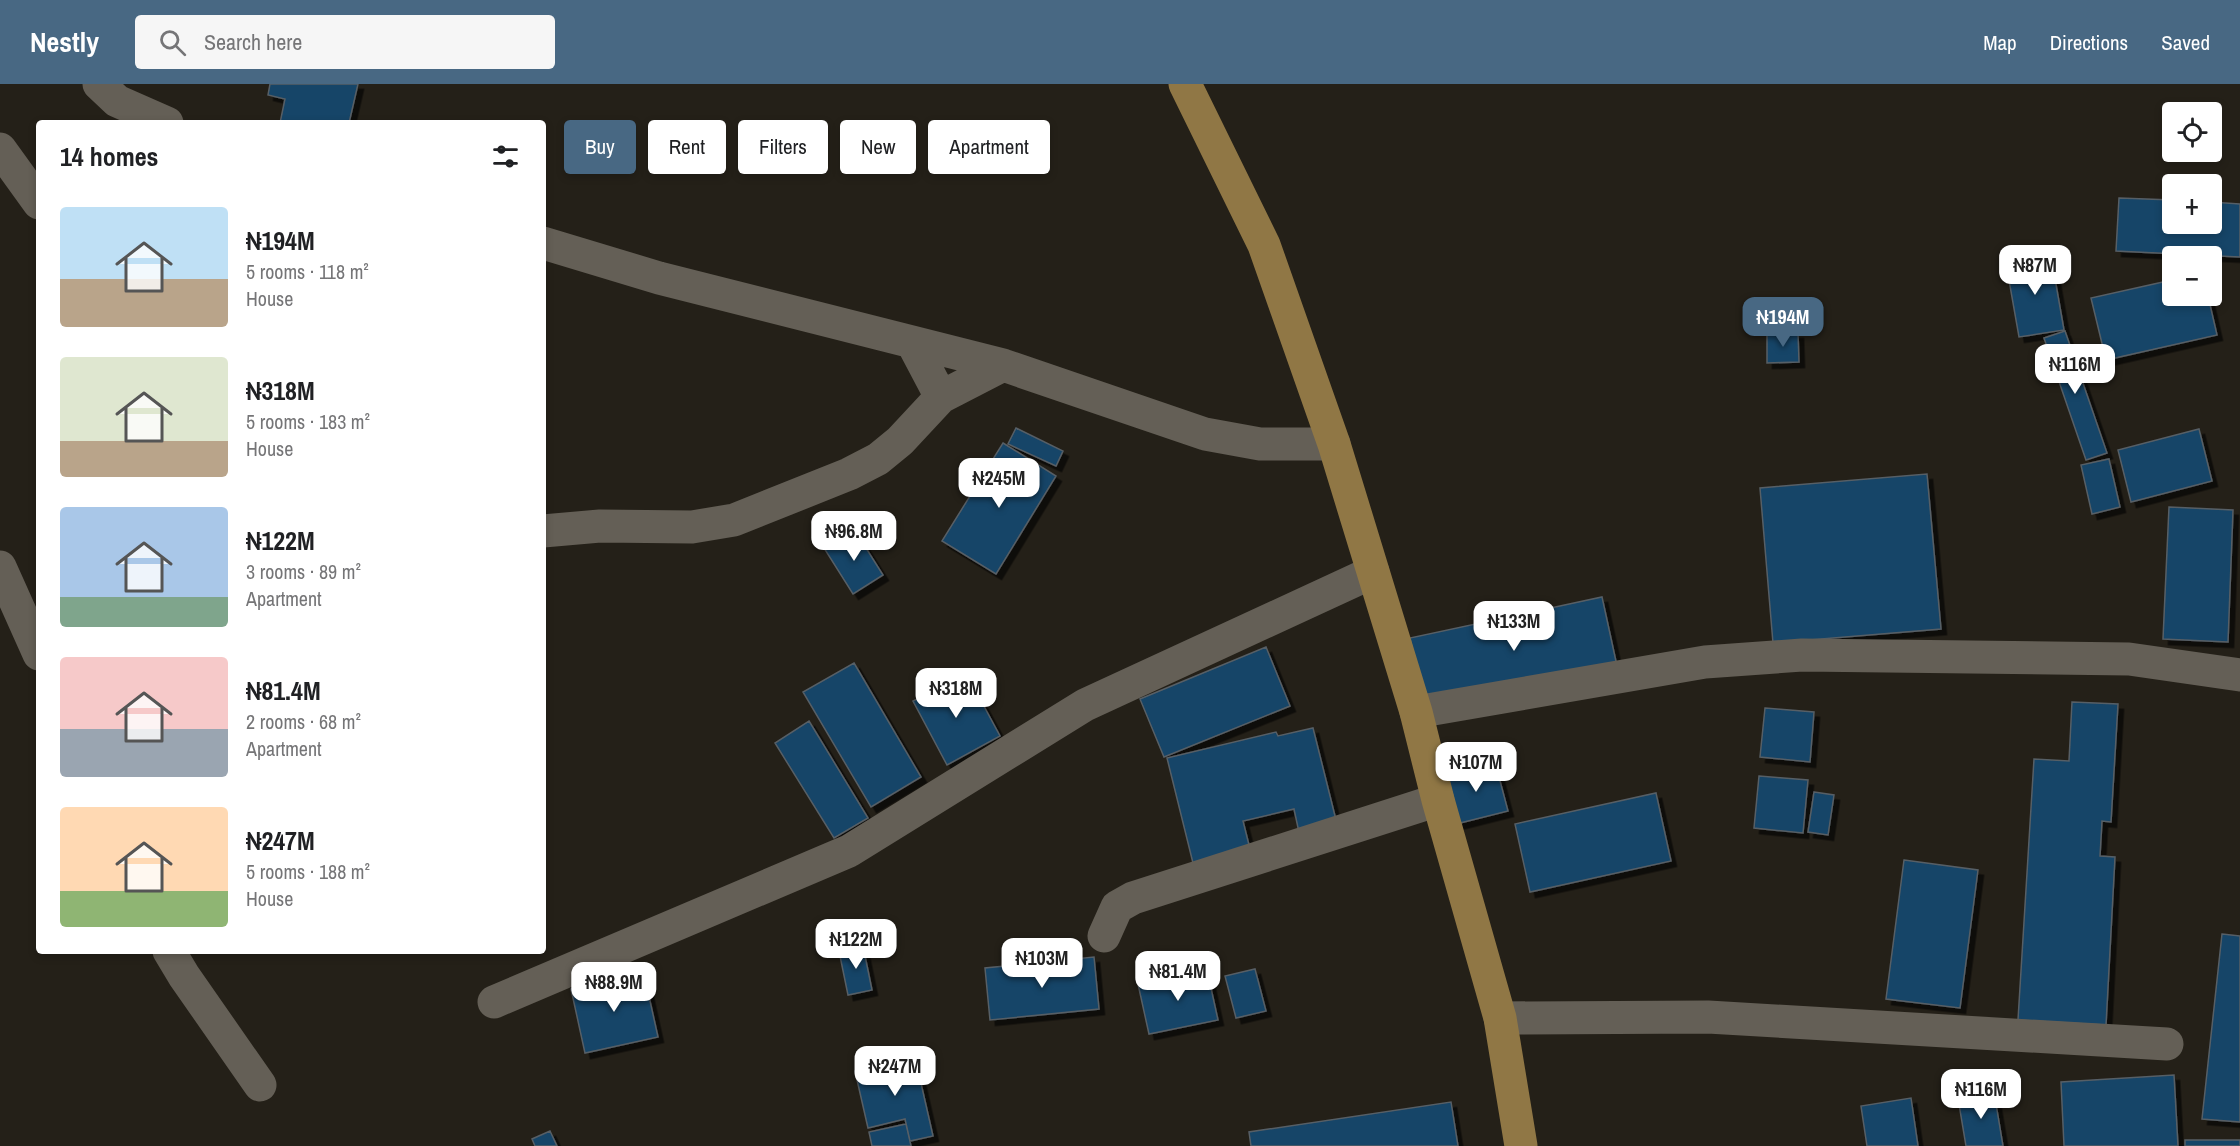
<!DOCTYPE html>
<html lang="en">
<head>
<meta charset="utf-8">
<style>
  body { margin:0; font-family:"Archivo Narrow",sans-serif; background:#f6f6f6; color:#202124; height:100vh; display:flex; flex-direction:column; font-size:22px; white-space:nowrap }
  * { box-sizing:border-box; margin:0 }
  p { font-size:20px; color:#757577 }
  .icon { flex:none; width:33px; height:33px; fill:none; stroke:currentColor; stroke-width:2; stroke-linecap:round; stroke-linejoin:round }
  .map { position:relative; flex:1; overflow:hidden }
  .panel { position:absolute; left:36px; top:36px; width:510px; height:834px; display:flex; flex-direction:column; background:#fff; border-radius:6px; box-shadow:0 3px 9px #0003 }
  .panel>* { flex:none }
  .banner { position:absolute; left:564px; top:36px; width:570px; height:54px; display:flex; gap:12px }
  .controls { position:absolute; left:2162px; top:18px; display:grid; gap:12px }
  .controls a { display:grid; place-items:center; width:60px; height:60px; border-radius:6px; background:#fff; box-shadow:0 3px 9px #0003; font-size:30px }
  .price { position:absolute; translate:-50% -51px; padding:0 14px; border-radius:12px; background:#fff; color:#222; font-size:20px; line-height:39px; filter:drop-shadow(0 2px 3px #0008) }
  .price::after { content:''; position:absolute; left:50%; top:36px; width:18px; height:14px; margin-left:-9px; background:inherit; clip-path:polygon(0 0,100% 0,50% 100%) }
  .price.current { background:#486883; color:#fff }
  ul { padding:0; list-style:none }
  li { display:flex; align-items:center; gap:18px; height:150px; padding:0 24px }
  li span { display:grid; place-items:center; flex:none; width:168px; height:120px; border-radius:6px; color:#555 }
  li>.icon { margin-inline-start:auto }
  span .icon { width:72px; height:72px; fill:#fffc; stroke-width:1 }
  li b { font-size:26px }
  h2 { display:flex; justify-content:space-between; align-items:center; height:72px; padding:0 24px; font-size:26px }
  .tag { padding:0 21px; border-radius:6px; background:#fff; box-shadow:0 3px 9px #0003; font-size:21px; line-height:54px }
  .tag.current { background:#486883; color:#fff }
  header { display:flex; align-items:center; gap:36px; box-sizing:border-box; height:84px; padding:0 30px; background:#486883; color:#fff }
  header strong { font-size:28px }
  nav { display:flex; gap:33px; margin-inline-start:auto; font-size:21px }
  .search { width:420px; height:54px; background:#f6f6f6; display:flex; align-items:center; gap:15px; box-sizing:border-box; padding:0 21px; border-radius:6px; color:#757577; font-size:22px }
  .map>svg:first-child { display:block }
</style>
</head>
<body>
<header>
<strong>Nestly</strong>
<div class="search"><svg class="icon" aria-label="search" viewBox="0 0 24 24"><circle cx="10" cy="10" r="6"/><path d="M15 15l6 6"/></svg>Search here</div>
<nav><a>Map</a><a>Directions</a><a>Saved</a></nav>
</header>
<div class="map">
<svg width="2240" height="1062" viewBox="0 0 2240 1062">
  <defs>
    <filter id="shadow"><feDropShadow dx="5.5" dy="5.5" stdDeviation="0" flood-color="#0009"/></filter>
  </defs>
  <rect width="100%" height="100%" fill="#242018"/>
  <!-- building -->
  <path fill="#144467" stroke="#575f66" stroke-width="1.5" filter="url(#shadow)" d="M 270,0 L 358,0 L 349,39 L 280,39 L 285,15 L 268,11 Z
    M 2119,114 L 2172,116 L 2172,140 L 2211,140 L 2211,118 L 2240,120 L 2240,173 L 2116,167 Z
    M 2051,172 L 2064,246 L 2019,253 L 2006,179 Z
    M 2172,196 L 2172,212 L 2208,212 L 2217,251 L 2106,276 L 2091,214 Z
    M 2065,247 L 2107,369 L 2086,376 L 2044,254 Z
    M 1798,249 L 1799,278 L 1767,279 L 1767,250 Z
    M 1016,344 L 1063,367 L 1056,382 L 1008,360 Z
    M 2199,345 L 2212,397 L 2131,418 L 2118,366 Z
    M 1003,359 L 1056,392 L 996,490 L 942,457 Z
    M 2109,375 L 2120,423 L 2092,430 L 2081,381 Z
    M 1927,390 L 1941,545 L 1773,559 L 1760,404 Z
    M 2169,423 L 2233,426 L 2228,558 L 2163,555 Z
    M 854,445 L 883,491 L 853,510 L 824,464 Z
    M 1602,513 L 1617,582 L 1425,622 L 1410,554 Z
    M 1266,563 L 1290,622 L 1164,673 L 1140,615 Z
    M 854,579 L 921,693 L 871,723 L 803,608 Z
    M 966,589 L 1000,652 L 947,681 L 913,617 Z
    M 2072,618 L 2118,620 L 2111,738 L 2102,737 L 2100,772 L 2115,773 L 2106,941 L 2018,936 L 2034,675 L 2069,677 Z
    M 1765,624 L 1814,628 L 1810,678 L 1760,673 Z
    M 809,637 L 868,734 L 834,754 L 775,659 Z
    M 1313,644 L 1338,744 L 1300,753 L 1294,725 L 1243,737 L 1250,765 L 1193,779 L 1167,674 L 1276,648 L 1278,652 Z
    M 1495,678 L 1508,727 L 1456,740 L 1443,692 Z
    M 1759,692 L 1808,696 L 1803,749 L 1754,744 Z
    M 1814,708 L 1834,711 L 1828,751 L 1808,748 Z
    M 1656,709 L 1671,777 L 1530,808 L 1515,740 Z
    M 1904,776 L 1978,786 L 1960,924 L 1886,915 Z
    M 2222,850 L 2240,852 L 2240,1038 L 2202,1035 Z
    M 863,862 L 872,906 L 848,911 L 839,867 Z
    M 1094,873 L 1099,925 L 990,936 L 985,884 Z
    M 1255,885 L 1266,927 L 1236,934 L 1225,892 Z
    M 1207,886 L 1218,936 L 1149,950 L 1138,900 Z
    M 644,890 L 658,953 L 585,969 L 571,905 Z
    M 915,973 L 933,1052 L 910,1057 L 905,1035 L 868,1044 L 855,987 Z
    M 2174,991 L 2178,1062 L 2064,1062 L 2061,998 Z
    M 1994,1008 L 2003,1062 L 1966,1062 L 1958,1014 Z
    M 1911,1014 L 1918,1062 L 1867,1062 L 1861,1022 Z
    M 1451,1018 L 1458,1062 L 1251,1062 L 1249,1048 Z
    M 906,1040 L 911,1062 L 872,1062 L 869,1048 Z
    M 550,1047 L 557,1062 L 535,1062 L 532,1055 Z
    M 2185,1056 L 2240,1056 L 2240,1062 L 2185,1062 Z"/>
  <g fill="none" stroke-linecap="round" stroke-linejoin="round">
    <!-- minor -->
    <path stroke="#645f56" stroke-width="33" d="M 99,0 L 117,17 L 167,39
      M 0,65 L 39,119
      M 543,159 L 659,194 L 1003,281 L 1205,350 L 1260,360 L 1334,360
      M 912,258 L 941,313
      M 543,447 L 600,442 L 692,443 L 734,436 L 849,390 L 878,375 L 900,357 L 941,313 L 1003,281
      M 0,483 L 39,570
      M 1416,628 L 1705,578 L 1802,571 L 2129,575 L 2240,591
      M 1104,852 L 1117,823 L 1133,814 L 1438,716
      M 169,867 L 184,892 L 260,1001
      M 494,918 L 849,767 L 1085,621 L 1373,488
      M 1500,934 L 1708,933 L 2167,960"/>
    <!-- major -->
    <path stroke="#907745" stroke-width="33" d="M 1185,0 L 1264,161 L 1334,360 L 1416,628 L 1438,716 L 1500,934 L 1521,1062"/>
  </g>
</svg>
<div class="controls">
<a><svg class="icon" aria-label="locate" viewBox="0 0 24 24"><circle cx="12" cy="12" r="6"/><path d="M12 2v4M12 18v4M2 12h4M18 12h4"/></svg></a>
<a>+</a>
<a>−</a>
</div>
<b class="price" style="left:2035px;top:212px">₦87M</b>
<b class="price current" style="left:1783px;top:264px">₦194M</b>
<b class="price" style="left:2075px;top:311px">₦116M</b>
<b class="price" style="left:999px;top:425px">₦245M</b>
<b class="price" style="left:854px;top:478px">₦96.8M</b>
<b class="price" style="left:1514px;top:568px">₦133M</b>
<b class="price" style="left:956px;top:635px">₦318M</b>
<b class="price" style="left:1476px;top:709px">₦107M</b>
<b class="price" style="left:856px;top:886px">₦122M</b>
<b class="price" style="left:1042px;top:905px">₦103M</b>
<b class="price" style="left:1178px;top:918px">₦81.4M</b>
<b class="price" style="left:614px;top:929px">₦88.9M</b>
<b class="price" style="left:895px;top:1013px">₦247M</b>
<b class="price" style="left:1981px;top:1036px">₦116M</b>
<div class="banner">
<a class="tag current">Buy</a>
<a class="tag">Rent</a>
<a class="tag">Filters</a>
<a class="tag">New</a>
<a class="tag">Apartment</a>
</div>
<section class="panel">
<h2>14 homes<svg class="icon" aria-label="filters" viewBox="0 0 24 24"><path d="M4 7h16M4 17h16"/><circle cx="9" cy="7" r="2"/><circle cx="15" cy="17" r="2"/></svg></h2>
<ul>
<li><span style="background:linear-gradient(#bfe0f5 60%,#b9a48a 0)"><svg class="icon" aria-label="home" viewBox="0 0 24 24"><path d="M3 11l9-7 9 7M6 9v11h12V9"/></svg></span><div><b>₦194M</b><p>5 rooms · 118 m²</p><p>House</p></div></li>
<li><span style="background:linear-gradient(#dfe7d0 70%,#b9a48a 0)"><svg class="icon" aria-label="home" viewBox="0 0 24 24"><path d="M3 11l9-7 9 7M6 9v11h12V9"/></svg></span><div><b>₦318M</b><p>5 rooms · 183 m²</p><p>House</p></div></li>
<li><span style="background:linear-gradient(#a9c7e8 75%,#7fa58c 0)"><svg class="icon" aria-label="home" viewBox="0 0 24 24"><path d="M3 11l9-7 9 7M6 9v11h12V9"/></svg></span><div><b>₦122M</b><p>3 rooms · 89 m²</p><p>Apartment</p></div></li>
<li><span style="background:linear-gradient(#f6c9c9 60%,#9aa5b1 0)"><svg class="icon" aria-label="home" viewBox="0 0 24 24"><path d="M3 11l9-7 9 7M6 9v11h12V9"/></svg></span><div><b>₦81.4M</b><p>2 rooms · 68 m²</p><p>Apartment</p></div></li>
<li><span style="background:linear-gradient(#ffd9b3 70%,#8fb573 0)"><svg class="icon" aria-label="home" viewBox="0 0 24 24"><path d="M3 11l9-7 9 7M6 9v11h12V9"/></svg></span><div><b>₦247M</b><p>5 rooms · 188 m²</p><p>House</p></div></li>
</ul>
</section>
</div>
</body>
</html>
